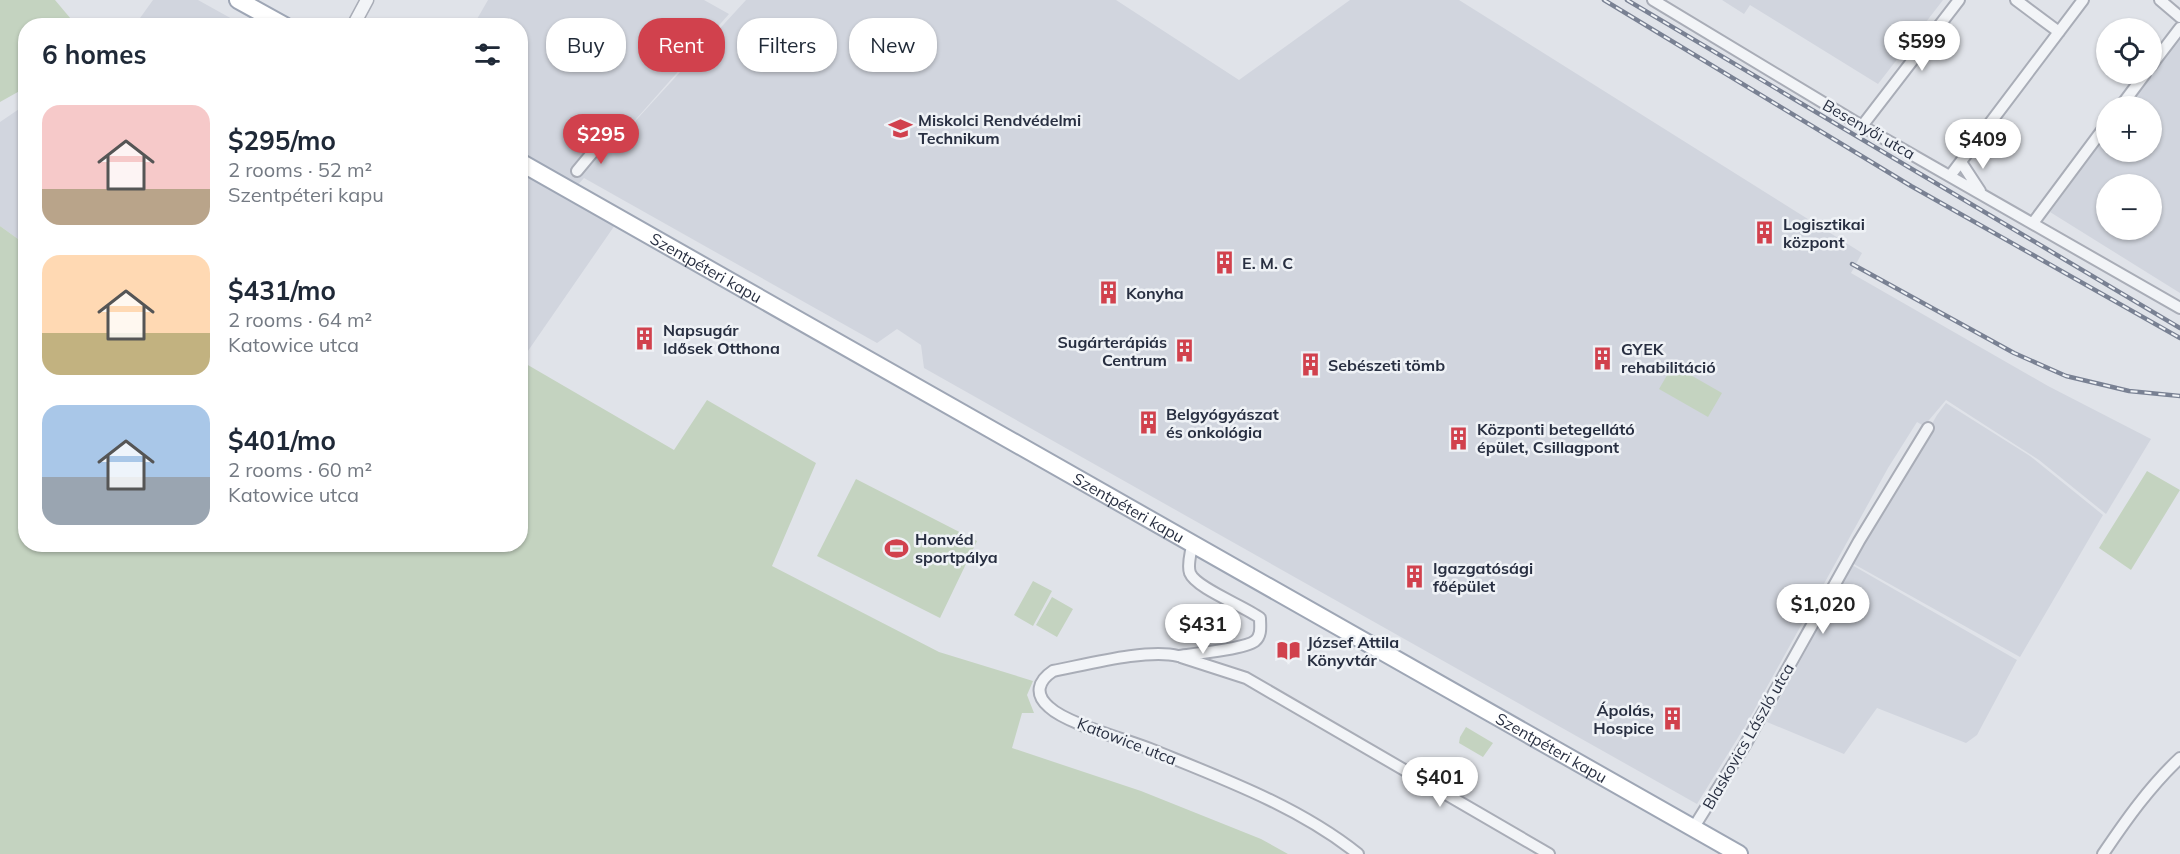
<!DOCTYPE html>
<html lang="en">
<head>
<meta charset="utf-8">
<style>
  body { margin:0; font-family:Mulish,sans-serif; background:#f6f6f7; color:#1f2937; height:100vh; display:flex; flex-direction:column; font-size:22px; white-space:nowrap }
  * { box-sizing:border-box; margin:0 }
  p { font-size:20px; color:#747a83 }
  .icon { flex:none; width:33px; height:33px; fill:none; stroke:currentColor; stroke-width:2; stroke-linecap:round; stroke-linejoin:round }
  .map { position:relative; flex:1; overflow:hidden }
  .details { position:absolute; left:18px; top:18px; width:510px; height:534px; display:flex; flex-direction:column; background:#fff; border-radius:24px; box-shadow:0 2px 4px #0004 }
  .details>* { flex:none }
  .guide { position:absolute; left:546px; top:18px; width:570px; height:54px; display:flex; gap:12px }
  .tools { position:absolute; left:2096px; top:18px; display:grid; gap:12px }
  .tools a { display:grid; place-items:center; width:66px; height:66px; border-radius:50%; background:#fff; box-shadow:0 2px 4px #0004; font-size:30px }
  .price { position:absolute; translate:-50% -51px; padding:0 14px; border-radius:21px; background:#fff; color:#222; font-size:20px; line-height:39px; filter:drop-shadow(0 2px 3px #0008) }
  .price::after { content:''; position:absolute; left:50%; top:36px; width:18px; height:14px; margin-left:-9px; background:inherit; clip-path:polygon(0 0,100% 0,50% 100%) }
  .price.on { background:#d1414d; color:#fff }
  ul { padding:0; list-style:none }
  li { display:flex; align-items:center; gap:18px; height:150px; padding:0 24px }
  li span { display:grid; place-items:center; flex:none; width:168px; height:120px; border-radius:18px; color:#555 }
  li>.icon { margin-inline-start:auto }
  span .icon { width:72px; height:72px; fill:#fffc; stroke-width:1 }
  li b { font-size:26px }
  h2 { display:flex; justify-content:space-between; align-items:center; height:72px; padding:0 24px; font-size:26px }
  .tag { padding:0 21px; border-radius:24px; background:#fff; box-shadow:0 2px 4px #0004; font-size:21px; line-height:54px }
  .tag.on { background:#d1414d; color:#fff }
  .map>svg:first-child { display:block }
</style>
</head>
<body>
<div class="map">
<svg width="2180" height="854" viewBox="0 0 2180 854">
  <rect width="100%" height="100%" fill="#e0e3e9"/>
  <!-- built -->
  <path fill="#d1d5de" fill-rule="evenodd" d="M 153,0 L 198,0 L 243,25 L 135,25 Z
    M 488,0 L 704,0 L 729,14 L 606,153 L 746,0 L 1116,0 L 1239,80 L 1350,0 L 1459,0 L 1862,253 L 1851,273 L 2048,386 L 2151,439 L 2106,514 L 2039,460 L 1946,400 L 1924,426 L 1917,422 L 1888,468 L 1747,723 L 1697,804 L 924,368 L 921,345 L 897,329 L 877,343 L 584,178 L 565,199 L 615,225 L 521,361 L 520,26 L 473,26 Z
    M 1722,0 L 1943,0 L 1878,84 L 1750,5 L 1744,14 Z
    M 2180,37 L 2180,293 L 2050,212 L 2106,136 L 2106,152 L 2151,152 L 2151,106 L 2128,106 ZM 2106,184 L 2151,184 L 2151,230 L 2106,230 Z
    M 25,105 L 25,244 L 0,226 L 0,122 Z
    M 1946,403 L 2030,456 L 2103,515 L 2020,657 L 1852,563 L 1937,415 Z
    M 1852,565 L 2017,660 L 1977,735 L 1966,743 L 1877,708 L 1844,754 L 1767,722 Z"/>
  <!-- green -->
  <path fill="#c4d3c0" d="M 0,0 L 55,0 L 76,25 L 26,26 L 25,88 L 0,102 Z
    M 0,226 L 25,244 L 26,544 L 520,544 L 521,361 L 674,450 L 707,400 L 816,463 L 772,566 L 939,652 L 1033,681 L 1027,695 L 1034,713 L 1022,713 L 1012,748 L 1141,791 L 1261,839 L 1288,854 L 0,854 Z
    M 1673,365 L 1722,393 L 1708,417 L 1659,389 Z
    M 2147,471 L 2180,490 L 2131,570 L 2099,548 Z
    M 856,479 L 977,541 L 940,618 L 817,556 Z
    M 1033,581 L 1052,591 L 1033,626 L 1014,615 Z
    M 1052,597 L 1073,609 L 1057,637 L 1036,625 Z
    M 1466,727 L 1493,743 L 1483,757 L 1459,743 L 1460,737 Z"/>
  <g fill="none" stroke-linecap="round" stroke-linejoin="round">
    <defs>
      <path id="minor" d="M 1653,0 L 1862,126 L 2180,308
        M 2016,0 L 2059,32
        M 2160,0 L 2180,17
        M 2151,66 L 2180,28
        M 2121,106 L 2145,74
        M 1862,126 L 1959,0
        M 1961,162 L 1980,191
        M 577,171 L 602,141
        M 1950,176 L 2083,0
        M 2033,223 L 2106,125
        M 1192,545 C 1191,553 1187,565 1190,573 C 1196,588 1244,606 1260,618 C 1260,626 1262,635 1255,641 C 1245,649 1193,654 1178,656 C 1148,648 1085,665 1053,671 C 1038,681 1034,694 1049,707 C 1067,724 1125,739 1150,749 C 1221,778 1298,806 1358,854
        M 1181,657 L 1246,678 L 1549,854
        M 1694,827 L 1745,745 L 1859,541 L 1928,428
        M 2103,854 C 2126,820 2150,786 2180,758"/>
      <path id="tertiary" d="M 353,26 L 367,0"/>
      <g id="primary">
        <path d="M 238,0 L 285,26"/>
        <path id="s1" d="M 520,162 L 1739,854"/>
      </g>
    </defs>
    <!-- minor casing -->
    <use href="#minor" stroke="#a9adb7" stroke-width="14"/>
    <!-- tertiary casing -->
    <use href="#tertiary" stroke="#a9adb7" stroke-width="15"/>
    <!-- primary casing -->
    <use href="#primary" stroke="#9ea6b5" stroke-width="20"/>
    <!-- minor -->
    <use href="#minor" stroke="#f2f4f7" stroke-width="10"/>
    <!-- tertiary -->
    <use href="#tertiary" stroke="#f2f4f7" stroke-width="12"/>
    <!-- primary -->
    <use href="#primary" stroke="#fff" stroke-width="16"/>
    <defs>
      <path id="rail" d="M 1604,0 L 1911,186 L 2180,338
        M 1627,0 L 2180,328
        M 1852,264 L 2014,353 L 2066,376 L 2129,391 L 2180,396"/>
    </defs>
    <!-- rail casing -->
    <use href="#rail" stroke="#798193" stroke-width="4.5"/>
    <!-- rail -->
    <use href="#rail" stroke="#eff2f6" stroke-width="2" stroke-dasharray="7" stroke-linecap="butt"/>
  </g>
  <!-- icons -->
  <defs>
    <symbol id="school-bare" viewBox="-9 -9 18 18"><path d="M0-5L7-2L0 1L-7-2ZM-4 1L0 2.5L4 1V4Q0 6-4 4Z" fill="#d1414d" stroke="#eff2f6" stroke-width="2.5" paint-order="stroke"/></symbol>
    <symbol id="building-bare" viewBox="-9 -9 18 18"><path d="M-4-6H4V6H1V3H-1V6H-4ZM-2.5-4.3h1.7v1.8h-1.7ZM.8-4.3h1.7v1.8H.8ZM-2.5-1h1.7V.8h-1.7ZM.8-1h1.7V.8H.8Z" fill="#d1414d" stroke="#eff2f6" stroke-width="2.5" paint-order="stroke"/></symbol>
    <symbol id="stadium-bare" viewBox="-9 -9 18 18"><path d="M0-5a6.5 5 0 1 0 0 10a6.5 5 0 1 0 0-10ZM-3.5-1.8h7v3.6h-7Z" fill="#d1414d" stroke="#eff2f6" stroke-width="2.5" paint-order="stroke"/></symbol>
    <symbol id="library-bare" viewBox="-9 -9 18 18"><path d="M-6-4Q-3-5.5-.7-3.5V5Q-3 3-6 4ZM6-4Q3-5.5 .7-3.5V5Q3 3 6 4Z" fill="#d1414d" stroke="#eff2f6" stroke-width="2.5" paint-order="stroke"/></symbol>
  </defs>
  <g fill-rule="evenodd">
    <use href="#school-bare" x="884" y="112" width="33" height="33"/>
    <use href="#building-bare" x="1748" y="216" width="33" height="33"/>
    <use href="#building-bare" x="1208" y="246" width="33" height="33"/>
    <use href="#building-bare" x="1092" y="276" width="33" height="33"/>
    <use href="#building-bare" x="628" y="322" width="33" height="33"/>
    <use href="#building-bare" x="1168" y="334" width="33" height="33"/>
    <use href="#building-bare" x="1586" y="342" width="33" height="33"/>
    <use href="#building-bare" x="1294" y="348" width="33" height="33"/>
    <use href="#building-bare" x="1132" y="406" width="33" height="33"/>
    <use href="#building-bare" x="1442" y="422" width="33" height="33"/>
    <use href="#stadium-bare" x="880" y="532" width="33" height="33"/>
    <use href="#building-bare" x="1398" y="560" width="33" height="33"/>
    <use href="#library-bare" x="1272" y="634" width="33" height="33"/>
    <use href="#building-bare" x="1656" y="702" width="33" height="33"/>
  </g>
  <g text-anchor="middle" stroke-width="5" stroke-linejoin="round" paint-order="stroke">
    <!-- poi labels -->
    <g font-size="16" font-weight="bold" fill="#282f41" stroke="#eff2f6" text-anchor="start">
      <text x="918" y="126">Miskolci Rendvédelmi<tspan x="918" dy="18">Technikum</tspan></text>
      <text x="1783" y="230">Logisztikai<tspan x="1783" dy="18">központ</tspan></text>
      <text x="1242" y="269">E. M. C</text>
      <text x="1126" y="299">Konyha</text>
      <text x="663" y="336">Napsugár<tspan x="663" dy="18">Idősek Otthona</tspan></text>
      <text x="1167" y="348" text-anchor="end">Sugárterápiás<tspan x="1167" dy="18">Centrum</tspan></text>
      <text x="1621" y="355">GYEK<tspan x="1621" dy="18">rehabilitáció</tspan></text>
      <text x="1328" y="371">Sebészeti tömb</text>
      <text x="1166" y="420">Belgyógyászat<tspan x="1166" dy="18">és onkológia</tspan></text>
      <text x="1477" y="435">Központi betegellátó<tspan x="1477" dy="18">épület, Csillagpont</tspan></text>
      <text x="915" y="545">Honvéd<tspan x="915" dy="18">sportpálya</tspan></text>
      <text x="1433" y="574">Igazgatósági<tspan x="1433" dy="18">főépület</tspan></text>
      <text x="1307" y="648">József Attila<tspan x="1307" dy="18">Könyvtár</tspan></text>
      <text x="1654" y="716" text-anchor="end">Ápolás,<tspan x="1654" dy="18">Hospice</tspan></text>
    </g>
    <!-- street labels -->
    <g font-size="16" fill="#282f41" stroke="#eff2f6">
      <text transform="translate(1869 129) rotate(30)" y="6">Besenyői utca</text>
      <text dy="6" stroke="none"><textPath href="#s1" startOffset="214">Szentpéteri kapu</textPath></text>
      <text dy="6" stroke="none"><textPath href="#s1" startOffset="700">Szentpéteri kapu</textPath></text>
      <text transform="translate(1748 736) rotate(-60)" y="6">Blaskovics László utca</text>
      <text transform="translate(1127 741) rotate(21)" y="6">Katowice utca</text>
      <text dy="6" stroke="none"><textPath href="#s1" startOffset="1186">Szentpéteri kapu</textPath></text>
    </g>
  </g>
</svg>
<div class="tools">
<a><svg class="icon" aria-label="locate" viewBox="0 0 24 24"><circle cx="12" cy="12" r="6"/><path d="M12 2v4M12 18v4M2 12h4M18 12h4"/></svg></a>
<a>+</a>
<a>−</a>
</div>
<b class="price" style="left:1922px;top:72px">$599</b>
<b class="price on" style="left:601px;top:165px">$295</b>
<b class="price" style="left:1983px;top:170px">$409</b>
<b class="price" style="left:1823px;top:635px">$1,020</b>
<b class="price" style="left:1203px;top:655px">$431</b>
<b class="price" style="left:1440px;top:808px">$401</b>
<div class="guide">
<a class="tag">Buy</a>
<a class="tag on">Rent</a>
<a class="tag">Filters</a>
<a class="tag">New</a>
</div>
<section class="details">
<h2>6 homes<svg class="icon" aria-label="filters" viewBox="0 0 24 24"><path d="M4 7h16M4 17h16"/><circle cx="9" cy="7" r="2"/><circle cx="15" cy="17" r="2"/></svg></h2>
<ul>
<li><span style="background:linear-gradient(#f6c9c9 70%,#b9a48a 0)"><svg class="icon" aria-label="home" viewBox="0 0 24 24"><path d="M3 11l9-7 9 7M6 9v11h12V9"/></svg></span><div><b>$295/mo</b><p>2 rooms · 52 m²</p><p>Szentpéteri kapu</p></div></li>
<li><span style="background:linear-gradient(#ffd9b3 65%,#c2b280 0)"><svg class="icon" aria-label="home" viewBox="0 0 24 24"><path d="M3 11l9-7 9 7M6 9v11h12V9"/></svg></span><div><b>$431/mo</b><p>2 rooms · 64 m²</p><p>Katowice utca</p></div></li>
<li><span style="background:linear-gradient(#a9c7e8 60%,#9aa5b1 0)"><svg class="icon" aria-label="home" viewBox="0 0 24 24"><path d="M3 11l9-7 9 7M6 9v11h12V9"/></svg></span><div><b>$401/mo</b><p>2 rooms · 60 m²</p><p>Katowice utca</p></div></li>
</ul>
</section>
</div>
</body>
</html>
